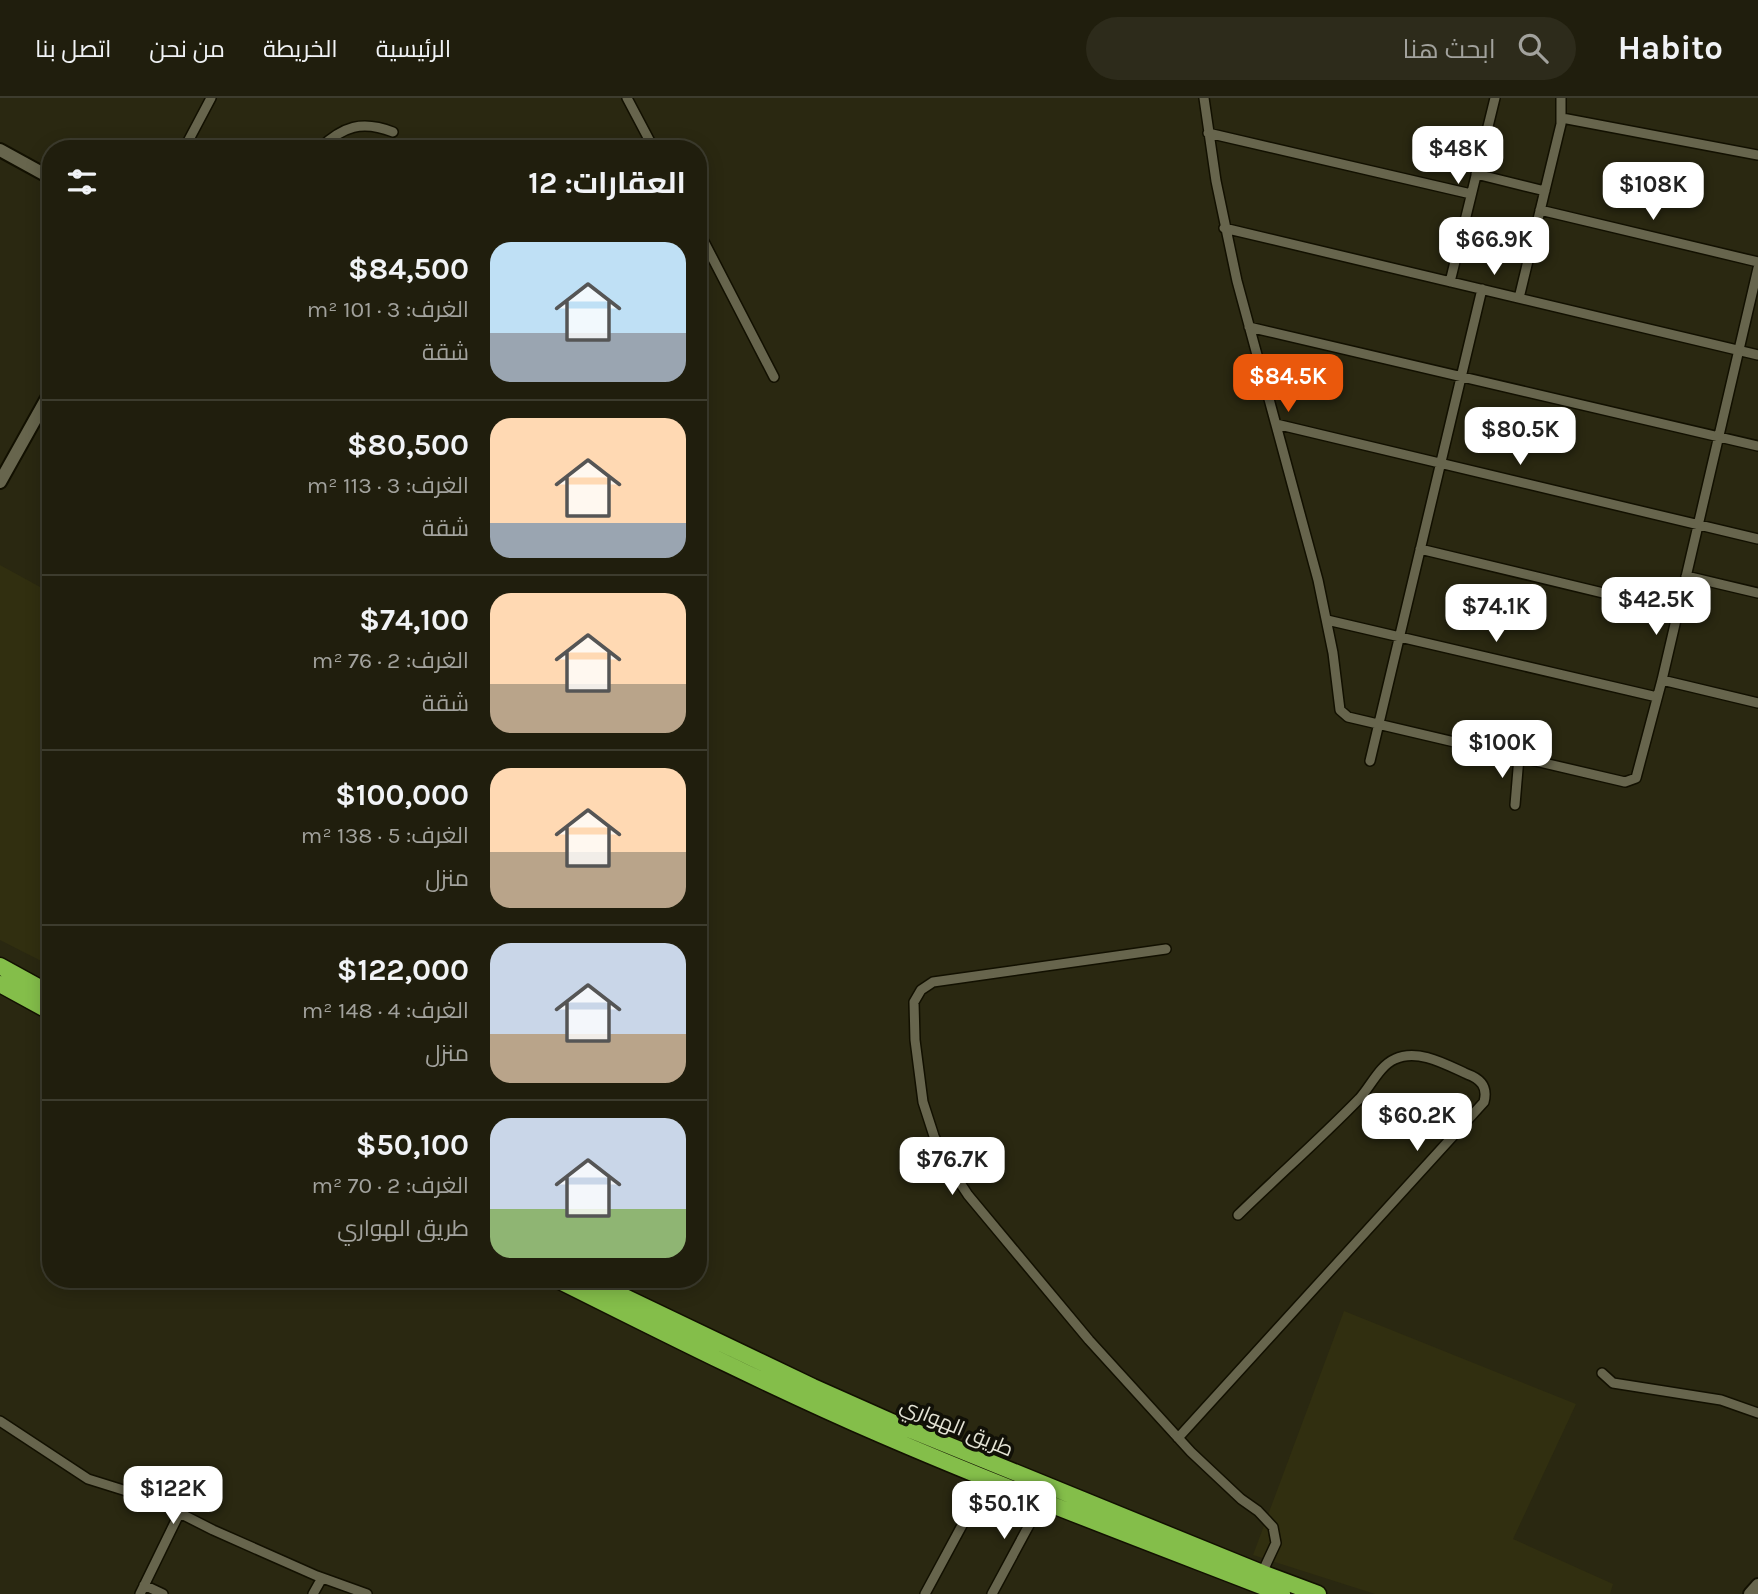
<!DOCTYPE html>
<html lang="ar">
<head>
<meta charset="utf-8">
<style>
  body { margin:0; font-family:Karla,Cairo,sans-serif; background:#2d2b1b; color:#f1f3f6; direction:rtl; height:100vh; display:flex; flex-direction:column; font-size:26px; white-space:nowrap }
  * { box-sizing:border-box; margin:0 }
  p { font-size:23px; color:#a2a29d }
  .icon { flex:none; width:38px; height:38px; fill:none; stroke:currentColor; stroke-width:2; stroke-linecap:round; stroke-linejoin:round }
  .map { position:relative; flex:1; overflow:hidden; direction:ltr }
  .details { position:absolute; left:42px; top:42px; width:665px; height:1148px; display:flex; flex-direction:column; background:#201e0d; border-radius:28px; box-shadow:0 4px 18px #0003,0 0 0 2px #3d3c2e; direction:rtl }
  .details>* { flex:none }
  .price { position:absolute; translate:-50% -60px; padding:0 16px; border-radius:14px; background:#fff; color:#222; font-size:23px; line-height:46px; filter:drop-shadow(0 2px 4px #0008) }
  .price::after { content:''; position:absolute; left:50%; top:42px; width:21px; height:16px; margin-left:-10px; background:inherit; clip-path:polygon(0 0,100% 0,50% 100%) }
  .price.selected { background:#ea580c; color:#fff }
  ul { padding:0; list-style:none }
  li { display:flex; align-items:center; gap:21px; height:175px; padding:0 21px }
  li+li { border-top:2px solid #3d3c2e }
  li span { display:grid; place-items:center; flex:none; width:196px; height:140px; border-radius:21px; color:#555 }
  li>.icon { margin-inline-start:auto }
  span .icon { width:84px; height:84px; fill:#fffc; stroke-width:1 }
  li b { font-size:30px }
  h2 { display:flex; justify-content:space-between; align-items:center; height:84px; padding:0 21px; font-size:30px }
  header { display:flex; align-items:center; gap:42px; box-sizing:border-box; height:98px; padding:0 35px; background:#201e0d; border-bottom:2px solid #3d3c2e }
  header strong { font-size:33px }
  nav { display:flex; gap:38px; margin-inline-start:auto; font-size:24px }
  .search { width:490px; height:63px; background:#2d2b1b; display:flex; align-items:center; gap:18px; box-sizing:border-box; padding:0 24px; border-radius:38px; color:#a2a29d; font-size:26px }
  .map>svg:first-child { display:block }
</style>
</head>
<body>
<header>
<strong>Habito</strong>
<div class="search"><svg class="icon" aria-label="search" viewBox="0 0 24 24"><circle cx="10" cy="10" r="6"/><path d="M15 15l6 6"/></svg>ابحث هنا</div>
<nav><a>الرئيسية</a><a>الخريطة</a><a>من نحن</a><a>اتصل بنا</a></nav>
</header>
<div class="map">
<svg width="1758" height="1496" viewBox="0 0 1758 1496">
  <rect width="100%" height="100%" fill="#2a2811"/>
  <!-- built -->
  <path fill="#312f10" d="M 0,467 L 51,495 L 51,868 L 0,842 Z
    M 1344,1213 L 1576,1306 L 1513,1441 L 1613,1486 L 1610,1496 L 1375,1496 L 1253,1457 Z"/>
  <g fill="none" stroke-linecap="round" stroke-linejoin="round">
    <defs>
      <path id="street" d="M 627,0 L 654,51
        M 1204,0 L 1216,83 L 1237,183 L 1318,482 L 1333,555 L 1340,612 L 1348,619 L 1625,684 L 1636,680 L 1662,582 L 1758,170
        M 1562,20 L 1758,57
        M 1208,35 L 1471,96
        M 184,51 L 211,0
        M 319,51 C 343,28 362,22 393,34
        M 1476,76 L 1545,93
        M 1540,112 L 1758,164
        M 1224,130 L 1758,257
        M 698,132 L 774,279
        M 1450,184 L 1495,0
        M 1519,200 L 1561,26 L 1561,0
        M 1249,229 L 1758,348
        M 1276,326 L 1758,441
        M 1420,451 L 1678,513
        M 1686,478 L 1758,495
        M 1327,522 L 1657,599
        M 1662,582 L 1758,605
        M 1370,663 L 1482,191
        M 1515,707 L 1519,659
        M 1166,851 L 933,884 L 921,892 L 914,904 L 915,942 L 923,1004 L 934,1038 L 945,1062 L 968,1097 L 1089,1242 L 1191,1354 L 1241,1401 L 1258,1413 L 1273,1429 L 1276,1445 L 1262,1475
        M 1602,1275 L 1613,1285 L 1721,1302 L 1758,1315
        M 0,1323 L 88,1381 L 152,1401 L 213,1432 L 317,1478 L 367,1496
        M 1178,1340 L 1484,1004 C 1488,989 1481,981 1467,976 C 1447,967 1418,950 1395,961 C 1379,968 1371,988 1359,1001 C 1320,1041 1278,1078 1238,1117
        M 144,1487 L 163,1496
        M 140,1496 L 180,1414
        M 313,1496 L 322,1480
        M 925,1496 L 987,1381
        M 992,1496 L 1042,1403"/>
      <path id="secondary" d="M 0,52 L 51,80
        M 0,384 L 51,293
        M 1750,1496 L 1758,1487"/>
      <path id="highway" d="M 0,868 L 51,896
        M 0,886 L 51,914
        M 556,1181 C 664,1235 771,1289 882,1337 C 1014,1394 1148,1444 1282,1496
        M 587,1181 L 813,1289 L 894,1325 L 1262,1475 L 1318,1496"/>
    </defs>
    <!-- street casing -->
    <use href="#street" stroke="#121000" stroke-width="12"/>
    <!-- secondary casing -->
    <use href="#secondary" stroke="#121000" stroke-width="16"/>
    <!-- highway casing -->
    <use href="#highway" stroke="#121000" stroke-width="19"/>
    <!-- street -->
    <use href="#street" stroke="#67654d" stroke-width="9"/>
    <!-- secondary -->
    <use href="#secondary" stroke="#67654d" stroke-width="12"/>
    <!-- highway -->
    <use href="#highway" stroke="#84be4a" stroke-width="16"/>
  </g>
  <g text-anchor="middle" stroke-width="7" stroke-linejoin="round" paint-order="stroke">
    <!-- street labels -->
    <g font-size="21" fill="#e4e3d5" stroke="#111007">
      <text transform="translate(957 1329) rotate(23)" y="7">طريق الهواري</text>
    </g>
  </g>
</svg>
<b class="price" style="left:1458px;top:88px">$48K</b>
<b class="price" style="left:1653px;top:124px">$108K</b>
<b class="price" style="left:1494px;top:179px">$66.9K</b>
<b class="price selected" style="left:1288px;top:316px">$84.5K</b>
<b class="price" style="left:1520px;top:369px">$80.5K</b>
<b class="price" style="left:1656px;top:539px">$42.5K</b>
<b class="price" style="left:1496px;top:546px">$74.1K</b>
<b class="price" style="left:1502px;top:682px">$100K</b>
<b class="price" style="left:1417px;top:1055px">$60.2K</b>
<b class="price" style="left:952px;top:1099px">$76.7K</b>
<b class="price" style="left:173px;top:1428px">$122K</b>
<b class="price" style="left:1004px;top:1443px">$50.1K</b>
<section class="details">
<h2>العقارات: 12<svg class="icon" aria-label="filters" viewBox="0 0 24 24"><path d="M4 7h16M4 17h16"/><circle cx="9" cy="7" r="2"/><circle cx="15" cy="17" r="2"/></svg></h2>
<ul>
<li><span style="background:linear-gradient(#bfe0f5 65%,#9aa5b1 0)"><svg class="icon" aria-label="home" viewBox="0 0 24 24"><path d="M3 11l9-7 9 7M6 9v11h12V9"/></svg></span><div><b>$84,500</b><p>الغرف: 3 · 101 m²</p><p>شقة</p></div></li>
<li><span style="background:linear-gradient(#ffd9b3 75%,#9aa5b1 0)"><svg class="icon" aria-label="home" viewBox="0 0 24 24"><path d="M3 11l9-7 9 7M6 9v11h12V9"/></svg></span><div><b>$80,500</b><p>الغرف: 3 · 113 m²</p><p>شقة</p></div></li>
<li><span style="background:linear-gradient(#ffd9b3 65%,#b9a48a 0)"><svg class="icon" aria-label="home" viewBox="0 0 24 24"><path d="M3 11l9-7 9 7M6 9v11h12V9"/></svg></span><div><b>$74,100</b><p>الغرف: 2 · 76 m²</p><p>شقة</p></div></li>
<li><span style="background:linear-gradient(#ffd9b3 60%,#b9a48a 0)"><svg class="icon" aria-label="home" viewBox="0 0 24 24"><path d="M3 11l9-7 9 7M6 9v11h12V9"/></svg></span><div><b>$100,000</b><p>الغرف: 5 · 138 m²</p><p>منزل</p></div></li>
<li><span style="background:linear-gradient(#c9d6e8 65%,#b9a48a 0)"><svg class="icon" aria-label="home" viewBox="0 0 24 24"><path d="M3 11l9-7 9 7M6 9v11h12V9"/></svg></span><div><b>$122,000</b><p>الغرف: 4 · 148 m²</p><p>منزل</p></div></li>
<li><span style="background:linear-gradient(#c9d6e8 65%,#8fb573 0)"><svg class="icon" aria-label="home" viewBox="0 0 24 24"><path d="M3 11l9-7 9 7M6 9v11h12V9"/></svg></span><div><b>$50,100</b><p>الغرف: 2 · 70 m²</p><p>طريق الهواري</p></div></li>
</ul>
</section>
</div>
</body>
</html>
